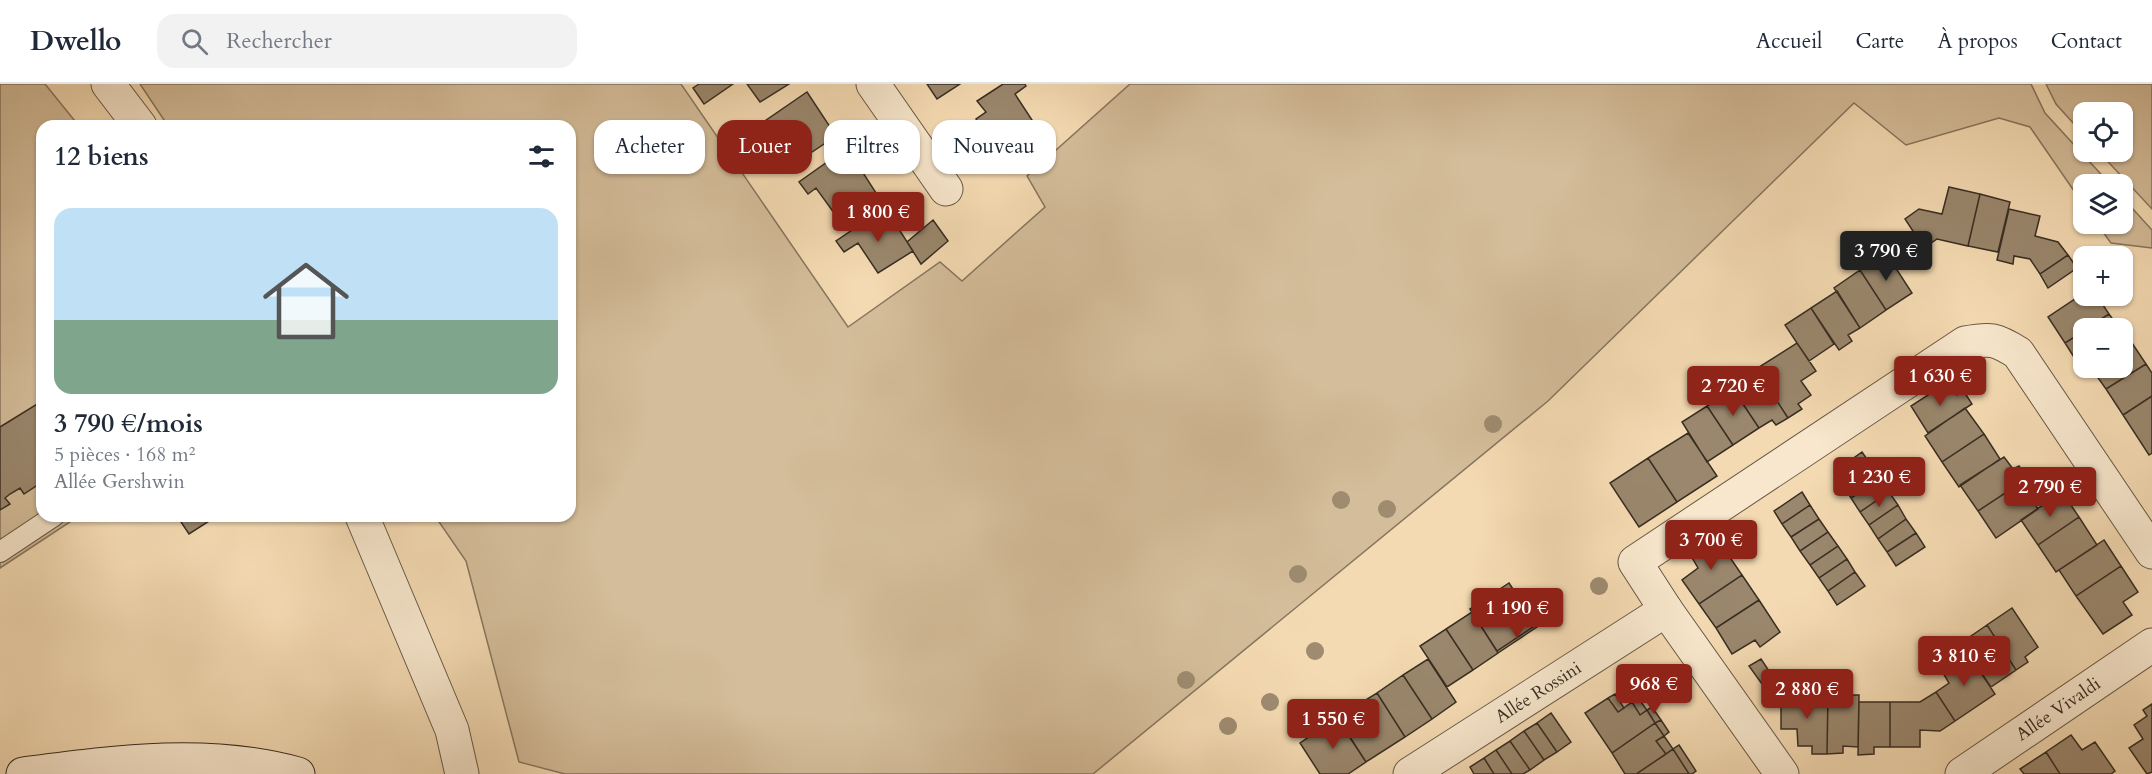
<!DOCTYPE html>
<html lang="fr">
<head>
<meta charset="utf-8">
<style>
  body { margin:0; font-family:Cardo,serif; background:#f2f2f3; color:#1f2937; height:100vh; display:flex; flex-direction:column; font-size:22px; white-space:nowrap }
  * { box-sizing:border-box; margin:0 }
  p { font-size:20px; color:#747a83 }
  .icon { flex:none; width:33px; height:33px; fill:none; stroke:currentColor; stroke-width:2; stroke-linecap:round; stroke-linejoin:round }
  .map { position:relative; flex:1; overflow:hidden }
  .drawer { position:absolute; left:36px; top:36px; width:540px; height:402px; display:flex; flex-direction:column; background:#fff; border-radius:18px; box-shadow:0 2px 4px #0004 }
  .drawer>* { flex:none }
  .guide { position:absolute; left:594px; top:36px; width:570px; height:54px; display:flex; gap:12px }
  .fabs { position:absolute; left:2073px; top:18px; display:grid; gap:12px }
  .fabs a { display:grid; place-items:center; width:60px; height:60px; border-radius:12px; background:#fff; box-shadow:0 2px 4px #0004; font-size:30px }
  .price { position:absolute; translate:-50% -51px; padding:0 14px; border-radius:6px; background:#8f2418; color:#fff; font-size:20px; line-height:39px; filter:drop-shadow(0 2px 3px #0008) }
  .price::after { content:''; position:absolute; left:50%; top:36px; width:18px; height:14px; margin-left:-9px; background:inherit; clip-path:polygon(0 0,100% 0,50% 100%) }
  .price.on { background:#222; color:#fff }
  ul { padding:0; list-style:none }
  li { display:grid; align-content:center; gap:12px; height:318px; padding:0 18px }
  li+li { border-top:2px solid #e0e1e3 }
  li span { display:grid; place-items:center; height:186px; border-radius:18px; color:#555 }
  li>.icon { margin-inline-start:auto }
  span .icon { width:108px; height:108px; fill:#fffc; stroke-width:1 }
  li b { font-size:26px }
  h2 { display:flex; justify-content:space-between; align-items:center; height:72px; padding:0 18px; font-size:26px }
  .chip { padding:0 21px; border-radius:18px; background:#fff; box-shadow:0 2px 4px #0004; font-size:21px; line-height:54px }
  .chip.on { background:#8f2418; color:#fff }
  header { display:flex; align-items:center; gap:36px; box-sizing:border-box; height:84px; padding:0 30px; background:#fff; border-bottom:2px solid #e0e1e3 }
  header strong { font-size:28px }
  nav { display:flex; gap:33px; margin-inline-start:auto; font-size:21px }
  .search { width:420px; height:54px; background:#f2f2f3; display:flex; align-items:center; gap:15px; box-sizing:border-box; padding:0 21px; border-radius:18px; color:#747a83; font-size:22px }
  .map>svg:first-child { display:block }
</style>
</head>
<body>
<header>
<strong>Dwello</strong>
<div class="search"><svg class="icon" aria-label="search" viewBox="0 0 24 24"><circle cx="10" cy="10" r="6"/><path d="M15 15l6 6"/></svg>Rechercher</div>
<nav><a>Accueil</a><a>Carte</a><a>À propos</a><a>Contact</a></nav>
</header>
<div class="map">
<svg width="2152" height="690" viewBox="0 0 2152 690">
  <rect width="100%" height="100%" fill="#f4dab2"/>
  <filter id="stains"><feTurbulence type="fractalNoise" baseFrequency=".00333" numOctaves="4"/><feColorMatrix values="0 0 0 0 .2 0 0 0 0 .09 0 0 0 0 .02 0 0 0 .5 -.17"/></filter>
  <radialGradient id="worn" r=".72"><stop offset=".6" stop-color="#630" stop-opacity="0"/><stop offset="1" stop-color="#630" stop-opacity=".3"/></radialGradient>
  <!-- green -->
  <path fill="#d4bd9a" stroke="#86755e" stroke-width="1.5" d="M 0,0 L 45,0 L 79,42 L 42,42 L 42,432 L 79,432 L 0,484 Z
    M 140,0 L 681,0 L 848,243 L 940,178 L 962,197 L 1045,123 L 1027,92 L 1130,0 L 2031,0 L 2045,29 L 2110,100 L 2084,100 L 2083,120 L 2030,43 L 1999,34 L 1906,61 L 1854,19 L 1548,317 L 1093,690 L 565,690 L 519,678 L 466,477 L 435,432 L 570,432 L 570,42 L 168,42 Z
    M 2046,0 L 2152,0 L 2152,125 L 2099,68 L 2122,68 L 2122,28 L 2084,28 L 2083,50 L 2056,20 Z
    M 2123,114 L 2152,146 L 2152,164 L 2111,159 L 2097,140 L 2122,140 Z"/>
  <!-- building -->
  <path fill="#9a876d" stroke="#382d22" stroke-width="1.5" d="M 699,0 L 733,0 L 704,20 L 693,4 Z
    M 747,0 L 789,0 L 760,18 Z
    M 927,0 L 960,0 L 937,15 Z
    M 1003,0 L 1025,0 L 1026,2 L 1015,10 L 1032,36 L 994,61 L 976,35 L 986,28 L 977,17 Z
    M 807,8 L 836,52 L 791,82 L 762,39 Z
    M 837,71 L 846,83 L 855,76 L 876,109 L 837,133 L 816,104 L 808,110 L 799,98 Z
    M 1949,103 L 1980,110 L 1968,162 L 1937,155 L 1924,164 L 1905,135 L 1919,125 L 1942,130 Z
    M 1980,110 L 2010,118 L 1998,168 L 1968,162 Z
    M 2009,125 L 2040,132 L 2035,152 L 2058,158 L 2068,171 L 2040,190 L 2030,175 L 2014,172 L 2013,180 L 1997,176 Z
    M 876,130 L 884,142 L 893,136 L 913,167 L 878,189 L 858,159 L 844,168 L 836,157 Z
    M 933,136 L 948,157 L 921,180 L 907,158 Z
    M 1886,169 L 1912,209 L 1886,226 L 1860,186 Z
    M 2068,171 L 2077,184 L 2048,204 L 2040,190 Z
    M 1860,186 L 1886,226 L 1860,244 L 1834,204 Z
    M 1837,207 L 1860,244 L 1848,251 L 1852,257 L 1839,266 L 1811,224 Z
    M 2084,209 L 2084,212 L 2097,212 L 2109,230 L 2087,244 L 2084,244 L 2084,247 L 2065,259 L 2048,233 Z
    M 1811,224 L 1834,260 L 1809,277 L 1785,241 Z
    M 2109,230 L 2119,244 L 2087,244 Z
    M 2084,247 L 2084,283 L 2081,284 L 2065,259 Z
    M 2128,253 L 2146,280 L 2106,305 L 2091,284 L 2122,284 L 2122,257 Z
    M 1797,259 L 1816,287 L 1801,297 L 1811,311 L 1798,320 L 1802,325 L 1788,334 L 1756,285 Z
    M 2146,280 L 2152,289 L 2152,312 L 2123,331 L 2106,305 Z
    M 1756,285 L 1788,334 L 1776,341 L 1772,336 L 1759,344 L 1731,302 Z
    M 1948,298 L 1957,311 L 1963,306 L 1972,320 L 1928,349 L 1911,322 Z
    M 1733,305 L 1759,344 L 1733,361 L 1707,322 Z
    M 2152,312 L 2152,369 L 2149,371 L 2123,331 Z
    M 42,317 L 42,398 L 24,410 L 20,404 L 10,410 L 5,414 L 10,420 L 0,426 L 0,343 Z
    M 1707,322 L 1733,361 L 1707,378 L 1682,338 Z
    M 1965,324 L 1984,350 L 1942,378 L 1925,352 Z
    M 1688,349 L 1717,392 L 1677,418 L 1648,374 Z
    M 1984,350 L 2000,375 L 1959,403 L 1942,378 Z
    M 1862,368 L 1871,381 L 1842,400 L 1834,388 Z
    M 2004,373 L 2013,385 L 2019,382 L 2028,394 L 1978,427 L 1960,401 Z
    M 1648,374 L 1677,418 L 1639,443 L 1610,399 Z
    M 1871,381 L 1880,395 L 1851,414 L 1842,400 Z
    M 2028,394 L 2036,407 L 2030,412 L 2038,425 L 1996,454 L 1978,427 Z
    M 1880,395 L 1889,408 L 1860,428 L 1851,414 Z
    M 1802,408 L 1810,421 L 1782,440 L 1774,427 Z
    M 1889,408 L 1898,421 L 1869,441 L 1860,428 Z
    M 2062,408 L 2079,433 L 2038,461 L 2021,436 Z
    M 1810,421 L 1819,435 L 1791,453 L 1782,440 Z
    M 1898,421 L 1906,435 L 1878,455 L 1869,441 Z
    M 177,432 L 217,432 L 189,450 Z
    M 2079,433 L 2097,461 L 2056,488 L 2038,461 Z
    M 1819,435 L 1828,448 L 1800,467 L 1791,453 Z
    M 1906,435 L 1916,449 L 1887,468 L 1878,455 Z
    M 1828,448 L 1838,462 L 1810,481 L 1800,467 Z
    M 1916,449 L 1925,463 L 1896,482 L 1887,468 Z
    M 1716,453 L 1742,491 L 1699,520 L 1682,496 L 1698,484 L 1690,470 Z
    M 2104,456 L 2121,482 L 2076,512 L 2059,486 Z
    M 1838,462 L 1847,475 L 1819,494 L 1810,481 Z
    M 1847,475 L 1855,488 L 1828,507 L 1819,494 Z
    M 2121,482 L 2138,508 L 2123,518 L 2132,531 L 2103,550 L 2076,512 Z
    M 1855,488 L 1865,502 L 1837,521 L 1828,507 Z
    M 1742,491 L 1759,516 L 1716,544 L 1699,520 Z
    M 1509,499 L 1536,541 L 1497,567 L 1470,525 Z
    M 1759,516 L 1780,548 L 1760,563 L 1755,556 L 1732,570 L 1716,544 Z
    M 2012,524 L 2038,563 L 2025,573 L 2028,578 L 2016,586 L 1987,541 Z
    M 1472,528 L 1498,569 L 1473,586 L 1446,545 Z
    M 1536,541 L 1537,543 L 1498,569 L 1497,567 Z
    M 1987,541 L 2016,586 L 1991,603 L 1961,559 Z
    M 1446,545 L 1473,586 L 1447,603 L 1420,562 Z
    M 1961,559 L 1995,610 L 1955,637 L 1936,608 L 1949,599 L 1940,584 L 1966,567 Z
    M 1428,575 L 1456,618 L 1432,635 L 1403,591 Z
    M 1761,575 L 1773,593 L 1762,600 L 1749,582 Z
    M 1403,591 L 1432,635 L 1405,653 L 1377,609 Z
    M 1936,608 L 1955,637 L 1940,647 L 1920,646 L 1920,663 L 1890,663 L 1890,618 L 1920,618 Z
    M 1377,609 L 1405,653 L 1366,678 L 1348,650 L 1361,641 L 1351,625 Z
    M 1615,610 L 1624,624 L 1618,628 L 1608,614 Z
    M 1781,611 L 1828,611 L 1827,670 L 1812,670 L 1812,662 L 1798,662 L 1797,645 L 1781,645 Z
    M 1828,611 L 1859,611 L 1858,663 L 1843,662 L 1843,669 L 1827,670 Z
    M 1608,614 L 1618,628 L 1632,618 L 1640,631 L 1647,626 L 1655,639 L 1612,669 L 1585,629 Z
    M 1638,614 L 1647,626 L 1640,631 L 1632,618 Z
    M 1859,618 L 1890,618 L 1890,663 L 1874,663 L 1874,670 L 1858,671 Z
    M 2152,620 L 2152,688 L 2147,690 L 2129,664 L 2143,655 L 2134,641 L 2147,632 L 2143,626 Z
    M 1652,623 L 1661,636 L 1655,639 L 1647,626 Z
    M 1551,629 L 1571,658 L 1557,668 L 1537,639 Z
    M 1337,634 L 1366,678 L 1348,690 L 1320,690 L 1300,659 Z
    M 1661,636 L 1669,648 L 1664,652 L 1655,639 Z
    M 1537,639 L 1557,668 L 1544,676 L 1524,647 Z
    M 1655,639 L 1664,652 L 1656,657 L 1666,670 L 1636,690 L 1625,690 L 1612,669 Z
    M 1524,647 L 1544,676 L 1530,686 L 1510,657 Z
    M 2071,651 L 2082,666 L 2095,658 L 2115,687 L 2111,690 L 2060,690 L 2046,668 Z
    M 1664,652 L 1673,665 L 1666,670 L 1656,657 Z
    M 1510,657 L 1530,686 L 1523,690 L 1512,690 L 1496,666 Z
    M 1679,661 L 1696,687 L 1692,690 L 1689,690 L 1673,665 Z
    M 1673,665 L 1689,690 L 1638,690 L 1638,689 Z
    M 1496,666 L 1512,690 L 1494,690 L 1484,674 Z
    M 2046,668 L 2060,690 L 2024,690 L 2020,685 Z
    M 1484,674 L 1494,690 L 1474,690 L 1470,683 Z"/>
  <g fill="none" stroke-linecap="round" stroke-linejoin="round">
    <defs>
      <path id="lane" d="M 0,468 L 54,432"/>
      <g id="street">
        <path d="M 108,0 L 140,42"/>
        <path d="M 873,0 L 946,105"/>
        <path d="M 362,432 L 452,646 L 462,690"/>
        <path id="s1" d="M 1410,690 L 1666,526"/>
        <path d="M 1782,690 L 1666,526 L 1635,478 L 1965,259 C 1991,254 1996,255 2018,269 L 2152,468"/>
        <path id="s2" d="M 1962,690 L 2152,561"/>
      </g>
      <path id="secondary" d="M 23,690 C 115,678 208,665 298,690"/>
    </defs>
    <!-- lane casing -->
    <use href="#lane" stroke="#675846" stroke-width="22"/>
    <!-- street casing -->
    <use href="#street" stroke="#675846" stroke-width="35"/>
    <!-- secondary casing -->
    <use href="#secondary" stroke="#382d22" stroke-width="35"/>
    <!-- lane -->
    <use href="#lane" stroke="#f8e7cd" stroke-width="20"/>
    <!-- street -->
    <use href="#street" stroke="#f8e7cd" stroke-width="33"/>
    <!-- secondary -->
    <use href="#secondary" stroke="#f8e7cd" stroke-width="33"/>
  </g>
  <!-- trees -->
  <g fill="#9e8b70">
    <circle cx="1493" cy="340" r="9"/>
    <circle cx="1341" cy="416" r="9"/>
    <circle cx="1387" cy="425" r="9"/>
    <circle cx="1298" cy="490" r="9"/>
    <circle cx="1599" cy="502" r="9"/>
    <circle cx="1315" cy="567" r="9"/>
    <circle cx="1186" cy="596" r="9"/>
    <circle cx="1270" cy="618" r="9"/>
    <circle cx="1228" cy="642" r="9"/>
  </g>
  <g text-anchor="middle" stroke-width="4.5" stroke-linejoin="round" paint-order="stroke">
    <!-- street labels -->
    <g font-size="18" fill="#382d22" stroke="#f8e7cd">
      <text dy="6" stroke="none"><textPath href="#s1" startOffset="152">Allée Rossini</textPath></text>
      <text dy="6" stroke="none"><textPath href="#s2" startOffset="116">Allée Vivaldi</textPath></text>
    </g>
  </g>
  <rect width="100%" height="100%" filter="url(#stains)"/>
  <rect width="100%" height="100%" fill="url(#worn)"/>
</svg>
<div class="fabs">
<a><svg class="icon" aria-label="locate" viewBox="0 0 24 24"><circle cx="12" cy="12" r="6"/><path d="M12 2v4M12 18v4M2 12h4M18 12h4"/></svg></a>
<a><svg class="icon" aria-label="layers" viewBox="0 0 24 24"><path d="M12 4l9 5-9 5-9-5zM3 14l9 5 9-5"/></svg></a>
<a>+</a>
<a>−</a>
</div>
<b class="price" style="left:878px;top:159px">1 800 €</b>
<b class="price on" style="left:1886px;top:198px">3 790 €</b>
<b class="price" style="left:1940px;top:323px">1 630 €</b>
<b class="price" style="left:1733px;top:333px">2 720 €</b>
<b class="price" style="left:1879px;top:424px">1 230 €</b>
<b class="price" style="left:2050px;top:434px">2 790 €</b>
<b class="price" style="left:1711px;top:487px">3 700 €</b>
<b class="price" style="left:1517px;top:555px">1 190 €</b>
<b class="price" style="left:1964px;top:603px">3 810 €</b>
<b class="price" style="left:1654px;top:631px">968 €</b>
<b class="price" style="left:1807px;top:636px">2 880 €</b>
<b class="price" style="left:1333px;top:666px">1 550 €</b>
<div class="guide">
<a class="chip">Acheter</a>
<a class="chip on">Louer</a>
<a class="chip">Filtres</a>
<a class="chip">Nouveau</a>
</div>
<section class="drawer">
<h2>12 biens<svg class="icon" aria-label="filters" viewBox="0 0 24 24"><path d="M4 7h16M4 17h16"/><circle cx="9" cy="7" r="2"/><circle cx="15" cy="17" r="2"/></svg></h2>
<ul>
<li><span style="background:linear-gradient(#bfe0f5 60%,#7fa58c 0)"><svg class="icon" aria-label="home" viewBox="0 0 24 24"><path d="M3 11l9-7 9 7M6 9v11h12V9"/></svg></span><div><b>3 790 €/mois</b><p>5 pièces · 168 m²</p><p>Allée Gershwin</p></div></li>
</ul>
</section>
</div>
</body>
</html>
